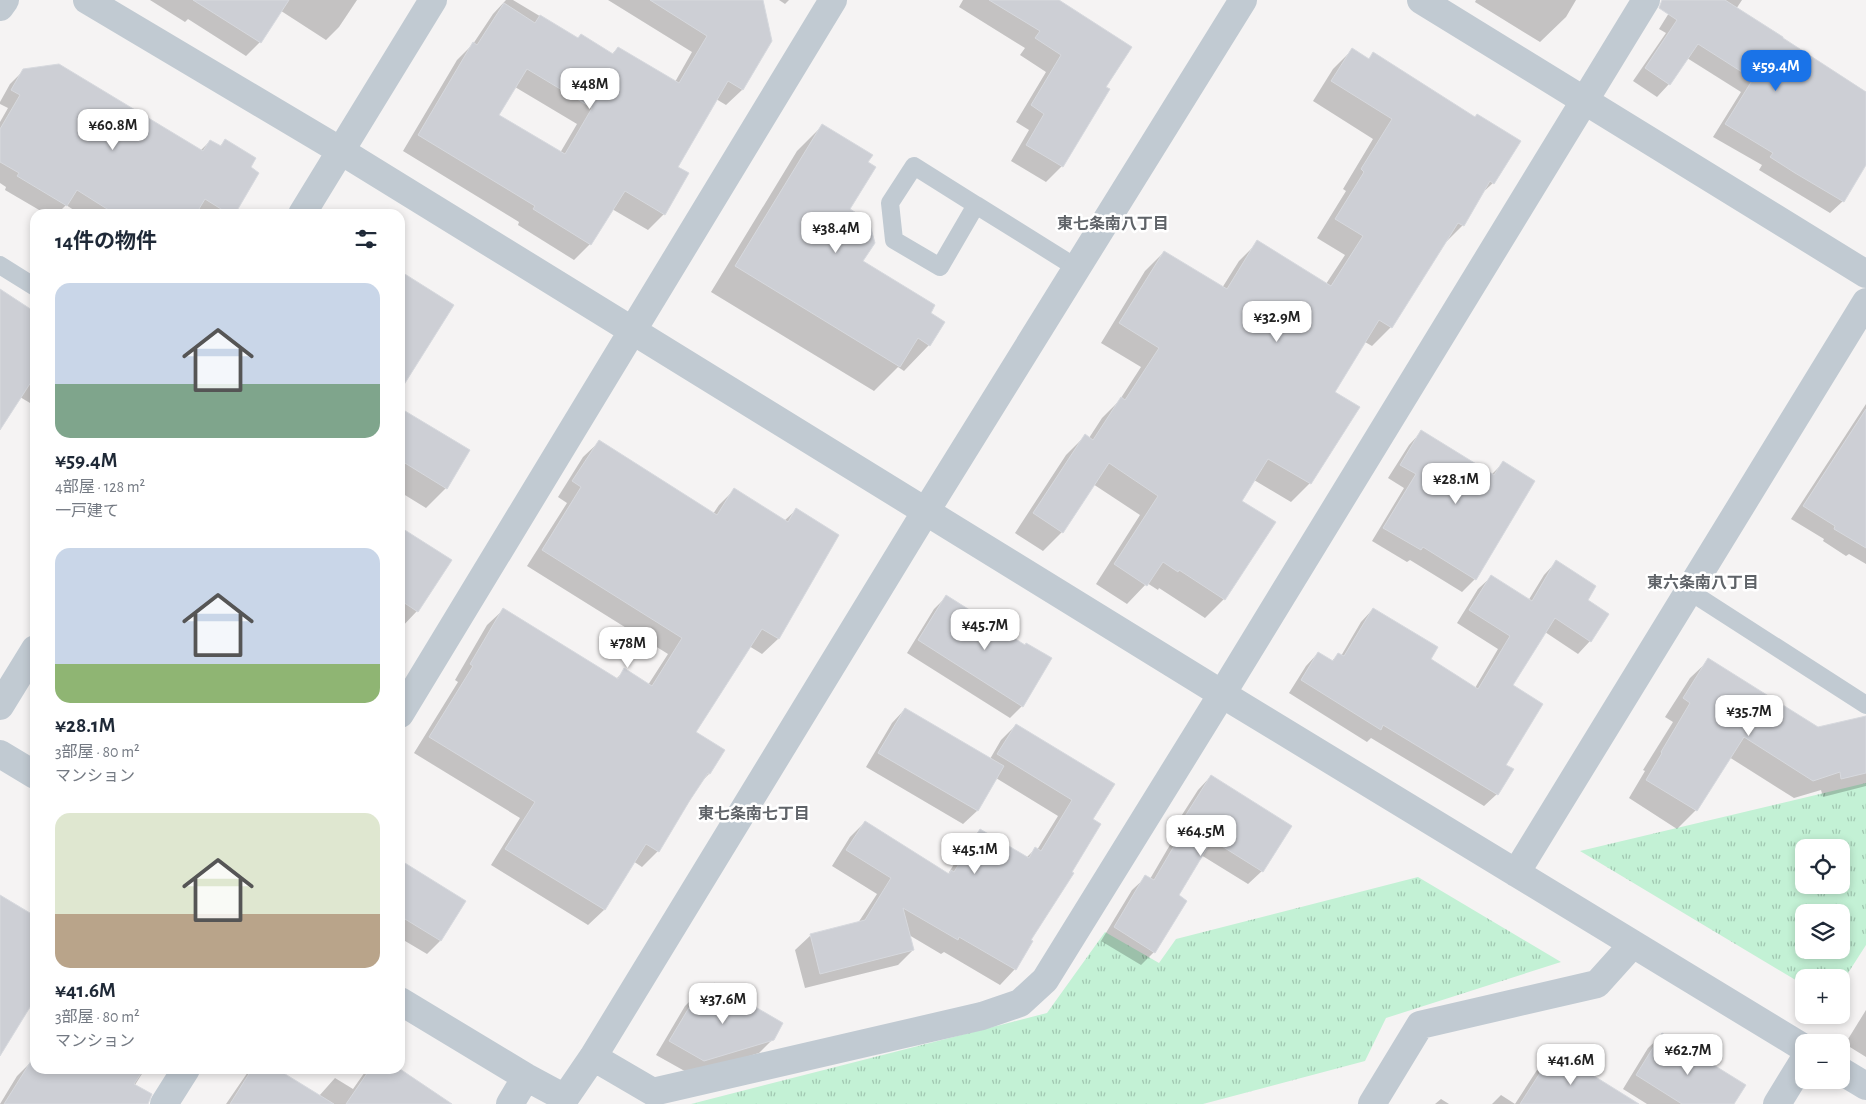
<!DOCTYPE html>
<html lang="ja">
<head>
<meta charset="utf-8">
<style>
  body { margin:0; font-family:"Alegreya Sans","Noto Sans JP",sans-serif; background:#f2f2f3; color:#1f2937; height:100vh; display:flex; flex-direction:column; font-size:19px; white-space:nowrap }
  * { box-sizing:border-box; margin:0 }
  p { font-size:16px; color:#747a83 }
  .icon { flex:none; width:28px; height:28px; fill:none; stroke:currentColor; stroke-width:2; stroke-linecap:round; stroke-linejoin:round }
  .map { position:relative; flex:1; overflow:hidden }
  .details { position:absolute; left:30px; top:209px; width:375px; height:865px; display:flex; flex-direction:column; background:#fff; border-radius:15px; box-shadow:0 2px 8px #0003 }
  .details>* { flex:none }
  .buttons { position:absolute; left:1795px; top:839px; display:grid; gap:10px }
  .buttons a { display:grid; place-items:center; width:55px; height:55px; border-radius:10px; background:#fff; box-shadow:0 2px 8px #0003; font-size:25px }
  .price { position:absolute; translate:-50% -42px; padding:0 11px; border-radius:10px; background:#fff; color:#222; font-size:16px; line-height:32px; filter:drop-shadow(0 1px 2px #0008) }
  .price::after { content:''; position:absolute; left:50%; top:30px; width:15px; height:11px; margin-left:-8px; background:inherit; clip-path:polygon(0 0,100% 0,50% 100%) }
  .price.selected { background:#1a73e8; color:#fff }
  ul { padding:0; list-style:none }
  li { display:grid; align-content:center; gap:10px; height:265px; padding:0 25px }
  li span { display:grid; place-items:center; height:155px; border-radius:15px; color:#555 }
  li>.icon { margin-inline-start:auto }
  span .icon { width:90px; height:90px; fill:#fffc; stroke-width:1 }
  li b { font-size:21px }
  h2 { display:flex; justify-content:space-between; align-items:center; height:60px; padding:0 25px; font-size:21px }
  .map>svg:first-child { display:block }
</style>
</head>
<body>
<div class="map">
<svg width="1866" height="1104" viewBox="0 0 1866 1104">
  <defs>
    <pattern id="park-tufts" width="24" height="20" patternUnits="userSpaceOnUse" patternTransform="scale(1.25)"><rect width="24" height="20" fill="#c3f1d5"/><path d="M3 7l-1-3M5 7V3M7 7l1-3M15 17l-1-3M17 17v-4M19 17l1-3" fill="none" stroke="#a0c6b0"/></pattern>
  </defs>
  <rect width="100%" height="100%" fill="#f5f3f3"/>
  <!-- park -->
  <path fill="url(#park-tufts)" fill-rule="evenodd" d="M 1866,783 L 1866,945 L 1841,984 L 1841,978 L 1804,978 L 1804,985 L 1580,851 ZM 1804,848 L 1841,848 L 1841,885 L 1804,885 ZM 1804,912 L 1841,912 L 1841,950 L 1804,950 Z
    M 1418,877 L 1561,962 L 1386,1018 L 1365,1061 L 1203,1104 L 691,1104 L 1047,1013 L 1105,932 L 1159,963 L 1176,939 Z"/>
  <!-- shadow -->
  <path fill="#0003" fill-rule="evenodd" d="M 150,0 L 256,0 L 260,42 L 246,56 L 188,19 L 185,22 Z
    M 279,0 L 357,0 L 339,27 L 326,40 L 275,7 Z
    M 506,0 L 513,0 L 578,39 L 612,54 L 618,48 L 675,82 L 692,52 L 608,0 L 760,0 L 771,41 L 742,90 L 726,105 L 716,99 L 677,167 L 664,214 L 648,230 L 612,209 L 590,244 L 574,260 L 518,225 L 519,222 L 403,151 L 457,60 L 473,44 L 493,14 ZM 515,87 L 577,124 L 560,153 L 497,116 Z
    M 779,0 L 789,0 L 785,4 Z
    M 963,0 L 1057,0 L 1105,88 L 1062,166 L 1046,182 L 1011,161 L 1029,130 L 1016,122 L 1046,72 L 1020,55 L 1025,48 L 959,7 Z
    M 1476,0 L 1576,0 L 1566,17 L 1540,42 L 1475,2 Z
    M 1677,0 L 1742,0 L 1736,9 L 1866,92 L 1866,163 L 1843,201 L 1830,213 L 1759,170 L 1762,165 L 1713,137 L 1741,92 L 1687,58 L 1669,84 L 1657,97 L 1633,81 L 1666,33 L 1659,29 Z
    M 1352,50 L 1368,60 L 1373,54 L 1493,183 L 1480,195 L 1463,225 L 1444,244 L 1391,327 L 1372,346 L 1365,342 L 1334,392 L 1358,408 L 1310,483 L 1291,502 L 1254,480 L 1241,501 L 1224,599 L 1205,618 L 1159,588 L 1158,590 L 1147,583 L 1127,604 L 1096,584 L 1140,515 L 1093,484 L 1062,532 L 1043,551 L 1015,533 L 1066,455 L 1085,436 L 1089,438 L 1102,418 L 1119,401 L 1141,367 L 1101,343 L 1145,271 L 1164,252 L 1222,288 L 1239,261 L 1258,242 L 1326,284 L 1345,255 L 1317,238 L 1346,191 L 1343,189 L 1373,139 L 1313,101 L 1333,69 Z
    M 24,70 L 200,151 L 210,141 L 219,147 L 225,141 L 233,214 L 80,214 L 66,205 L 57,214 L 46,214 L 5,190 L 6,187 L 0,183 L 0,122 L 8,108 L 0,104 L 0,102 L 10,84 Z
    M 822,126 L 867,162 L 848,210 L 862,262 L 929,313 L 929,345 L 904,371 L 898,367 L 874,391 L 711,292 L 797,151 Z
    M 0,291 L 35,313 L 35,406 L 20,397 L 0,426 Z
    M 1866,404 L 1866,564 L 1849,554 L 1846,556 L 1823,541 L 1824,539 L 1791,519 Z
    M 400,410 L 446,488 L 426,508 L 400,492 Z
    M 1421,432 L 1491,475 L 1503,463 L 1533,482 L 1475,579 L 1462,592 L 1410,560 L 1407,562 L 1372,541 L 1404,488 L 1388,478 L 1409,445 Z
    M 599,442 L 713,514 L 719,505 L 734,490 L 784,521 L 796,510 L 838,535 L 778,639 L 762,654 L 749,646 L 694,732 L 723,750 L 709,774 L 702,781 L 658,851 L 642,867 L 633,861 L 604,910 L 588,925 L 491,865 L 520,818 L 414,753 L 458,682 L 455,680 L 487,625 L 503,610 L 616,679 L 625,670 L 648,685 L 668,654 L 527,566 L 567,503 L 558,497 L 583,457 Z
    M 400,528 L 417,611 L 400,629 Z
    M 1556,562 L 1586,600 L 1590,641 L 1578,654 L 1545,632 L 1511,686 L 1505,765 L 1497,794 L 1484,806 L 1371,738 L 1367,742 L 1289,693 L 1306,666 L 1318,653 L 1332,661 L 1338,654 L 1341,656 L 1361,622 L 1373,609 L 1429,660 L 1475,688 L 1498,649 L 1457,623 L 1478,589 L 1491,577 L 1528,601 L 1544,575 Z
    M 946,597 L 1025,647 L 1022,706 L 1010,718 L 907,653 L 934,609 Z
    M 1709,660 L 1818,729 L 1866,717 L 1866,786 L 1823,797 L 1821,790 L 1794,798 L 1729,757 L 1696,810 L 1677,829 L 1629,798 L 1645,771 L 1643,770 L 1673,722 L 1665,717 L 1690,678 Z
    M 905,709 L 990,759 L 1001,740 L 1016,725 L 1091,820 L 1030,940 L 1031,941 L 1015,969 L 1000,985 L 944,952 L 941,954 L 909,935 L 913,950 L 898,965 L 805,988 L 795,950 L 811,935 L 858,923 L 877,894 L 832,866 L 850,837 L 865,822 L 948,874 L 965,846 L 980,830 L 1026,858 L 1035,849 L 1037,850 L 1058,816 L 996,778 L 977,811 L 963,824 L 866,767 L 892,723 Z
    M 1211,776 L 1262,871 L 1248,884 L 1201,855 L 1177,896 L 1154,952 L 1141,965 L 1101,941 L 1132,890 L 1146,877 L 1150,879 L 1174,838 L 1169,835 L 1198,790 Z
    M 400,862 L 464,901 L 440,941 L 427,954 L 400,938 Z
    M 714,984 L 773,1039 L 759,1053 L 690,1074 L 656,1055 L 685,1006 L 699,992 L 703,995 Z
    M 1866,1010 L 1866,1057 L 1845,1044 Z
    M 1662,1035 L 1733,1104 L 1647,1104 L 1623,1089 L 1648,1048 Z
    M 1554,1052 L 1633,1104 L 1492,1104 L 1501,1095 L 1515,1104 L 1537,1070 Z
    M 31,1062 L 35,1065 L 35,1069 L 42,1069 L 76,1090 L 88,1069 L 145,1069 L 123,1104 L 0,1104 L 17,1076 Z
    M 250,1069 L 274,1069 L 319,1096 L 335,1078 L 353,1089 L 367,1069 L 398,1069 L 449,1104 L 226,1104 Z
    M 1441,1099 L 1449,1104 L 1435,1104 Z"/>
  <!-- building -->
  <path fill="#cdcfd5" stroke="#d7d9de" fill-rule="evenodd" d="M 193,0 L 289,0 L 261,43 Z
    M 650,0 L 763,0 L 772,41 L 743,90 L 728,81 L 678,167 L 689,173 L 665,215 L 625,191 L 591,245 L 533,209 L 535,206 L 418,135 L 473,42 L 477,45 L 504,3 L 535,23 L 540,15 L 578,38 L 581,34 L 613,54 L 618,47 L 679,83 L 707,36 ZM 527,69 L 592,108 L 565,154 L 499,115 Z
    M 989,0 L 1059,0 L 1132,47 L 1106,87 L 1110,89 L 1063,167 L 1026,145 L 1044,114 L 1031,105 L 1061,55 L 1035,38 L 1040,31 Z
    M 1662,0 L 1725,0 L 1783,37 L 1783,38 L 1866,92 L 1866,165 L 1844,202 L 1795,173 L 1770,157 L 1773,153 L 1725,124 L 1753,79 L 1698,44 L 1670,85 L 1645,68 L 1677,20 L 1659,8 Z
    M 1352,48 L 1369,59 L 1373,52 L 1475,117 L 1477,114 L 1521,141 L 1494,184 L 1490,181 L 1464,226 L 1458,223 L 1392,328 L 1379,320 L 1335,392 L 1360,407 L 1311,484 L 1268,459 L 1242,501 L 1276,522 L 1225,600 L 1179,570 L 1178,572 L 1163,562 L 1147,586 L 1114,564 L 1158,496 L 1109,463 L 1063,533 L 1033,513 L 1085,434 L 1093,440 L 1121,397 L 1125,400 L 1159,348 L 1119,323 L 1164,251 L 1227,289 L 1257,240 L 1331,286 L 1363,236 L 1335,219 L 1364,172 L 1361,169 L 1392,119 L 1331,81 Z
    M 59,64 L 203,151 L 210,140 L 221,146 L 225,139 L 256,158 L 251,167 L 259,173 L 235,214 L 229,214 L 205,199 L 196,214 L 115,214 L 77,190 L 67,206 L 17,176 L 19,173 L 0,162 L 0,129 L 20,95 L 11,90 L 23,69 Z
    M 822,124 L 873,155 L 868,162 L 876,167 L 850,209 L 869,221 L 875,243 L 863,261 L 935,305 L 931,313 L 945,322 L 930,346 L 918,338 L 900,367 L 735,266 Z
    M 400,271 L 454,305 L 400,391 Z
    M 0,289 L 35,312 L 35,376 L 0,430 Z
    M 400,408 L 470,450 L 447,489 L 400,460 Z
    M 1866,409 L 1866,548 L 1834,529 L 1835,526 L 1803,506 Z
    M 1421,430 L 1494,475 L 1503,461 L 1535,481 L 1476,580 L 1423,547 L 1421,550 L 1383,528 L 1416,474 L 1400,465 Z
    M 599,440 L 717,515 L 734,488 L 788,522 L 796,508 L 839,535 L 779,639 L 762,629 L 696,732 L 725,750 L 710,774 L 708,773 L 690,800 L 659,852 L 646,844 L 605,910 L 505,849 L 535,802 L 429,737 L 473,666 L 470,664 L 503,608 L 618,679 L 624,668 L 652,686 L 682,638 L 542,550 L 581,487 L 572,481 Z
    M 400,527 L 452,560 L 418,612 L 400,600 Z
    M 1556,560 L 1596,586 L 1588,600 L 1609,614 L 1591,642 L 1555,618 L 1513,685 L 1543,704 L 1506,765 L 1514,769 L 1498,795 L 1383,725 L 1381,730 L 1301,680 L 1318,652 L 1333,661 L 1338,653 L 1344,656 L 1373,608 L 1438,647 L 1431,659 L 1478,689 L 1510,636 L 1469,610 L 1491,575 L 1532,601 Z
    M 946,595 L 1025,645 L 1026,643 L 1052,658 L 1023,707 L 918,640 Z
    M 1708,658 L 1818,727 L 1866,716 L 1866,773 L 1841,779 L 1840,772 L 1813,781 L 1744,737 L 1697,811 L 1646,780 L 1662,753 L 1661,752 L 1690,703 L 1683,698 Z
    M 905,708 L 1004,766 L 978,811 L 878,753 Z
    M 1016,724 L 1115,784 L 1093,819 L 1101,824 L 1072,872 L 1074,873 L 1031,940 L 1033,941 L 1016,970 L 959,937 L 958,940 L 903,908 L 914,950 L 820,974 L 810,934 L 865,920 L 891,878 L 846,850 L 865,821 L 949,874 L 951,870 L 954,872 L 980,829 L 1029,858 L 1035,847 L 1041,851 L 1072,800 L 997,754 Z
    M 1211,775 L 1292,826 L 1263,872 L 1212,840 L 1179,895 L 1187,901 L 1155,953 L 1114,927 L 1145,875 L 1154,880 L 1187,824 L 1182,821 Z
    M 400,860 L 466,901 L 441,941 L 400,916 Z
    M 0,895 L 35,916 L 35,999 L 0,1056 Z
    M 714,983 L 783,1023 L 774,1040 L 704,1061 L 669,1041 L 699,991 L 707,995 Z
    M 1662,1033 L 1746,1085 L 1734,1104 L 1682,1104 L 1636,1075 Z
    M 1554,1051 L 1639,1104 L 1520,1104 Z
    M 31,1061 L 35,1063 L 35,1069 L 144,1069 L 134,1084 L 152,1094 L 148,1104 L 4,1104 Z
    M 252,1069 L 277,1069 L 334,1104 L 230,1104 Z
    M 370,1069 L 400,1069 L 452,1104 L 346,1104 Z"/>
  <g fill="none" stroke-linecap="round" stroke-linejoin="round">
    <!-- service -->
    <path stroke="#c1cad2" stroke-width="18" d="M 976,205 L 914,166 L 890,203 L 894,240 L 940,267 L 976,205 L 1077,268
      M 0,265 L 35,287
      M 1689,591 L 1866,705"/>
    <!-- minor -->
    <path stroke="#c1cad2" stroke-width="28" d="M 87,0 L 341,151 L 1222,694 L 1804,1048
      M 1421,0 L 1866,274
      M 302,214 L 433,0
      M 0,706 L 35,649
      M 400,714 L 833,0
      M 0,754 L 35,775
      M 1516,873 L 1866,302
      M 400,1001 L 526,1077 L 565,1098 L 593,1057 L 926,511 L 1243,0
      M 593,1057 L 653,1092 L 982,1016 L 1020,1003 L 1045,980 L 1222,694 L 1646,0
      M 1841,1071 L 1866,1086
      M 164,1104 L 186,1069
      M 510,1104 L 526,1077
      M 1372,1104 L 1420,1025 L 1597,984 L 1633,944
      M 1777,1104 L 1804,1060"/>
    <!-- tertiary -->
    <path stroke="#c1cad2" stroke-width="28" d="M 0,7 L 5,0"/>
  </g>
  <g text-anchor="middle" stroke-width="5" stroke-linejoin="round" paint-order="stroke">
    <!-- neighbourhood labels -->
    <g font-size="16" font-weight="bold" fill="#5f6368" stroke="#fff">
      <text x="1113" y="229">東七条南八丁目</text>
      <text x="1703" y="588">東六条南八丁目</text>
      <text x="754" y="819">東七条南七丁目</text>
    </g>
  </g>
</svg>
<div class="buttons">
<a><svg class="icon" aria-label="locate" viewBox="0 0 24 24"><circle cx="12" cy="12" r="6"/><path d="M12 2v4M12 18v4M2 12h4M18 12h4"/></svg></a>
<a><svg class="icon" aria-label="layers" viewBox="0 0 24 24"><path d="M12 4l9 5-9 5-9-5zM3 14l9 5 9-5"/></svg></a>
<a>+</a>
<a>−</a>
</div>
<b class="price selected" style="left:1776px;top:92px">¥59.4M</b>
<b class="price" style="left:590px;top:110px">¥48M</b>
<b class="price" style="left:113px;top:151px">¥60.8M</b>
<b class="price" style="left:836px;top:254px">¥38.4M</b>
<b class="price" style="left:1277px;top:343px">¥32.9M</b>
<b class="price" style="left:1456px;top:505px">¥28.1M</b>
<b class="price" style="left:985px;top:651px">¥45.7M</b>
<b class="price" style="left:628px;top:669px">¥78M</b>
<b class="price" style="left:1749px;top:737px">¥35.7M</b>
<b class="price" style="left:1201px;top:857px">¥64.5M</b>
<b class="price" style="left:975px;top:875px">¥45.1M</b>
<b class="price" style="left:723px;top:1025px">¥37.6M</b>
<b class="price" style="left:1688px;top:1076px">¥62.7M</b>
<b class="price" style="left:1571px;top:1086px">¥41.6M</b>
<section class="details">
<h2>14件の物件<svg class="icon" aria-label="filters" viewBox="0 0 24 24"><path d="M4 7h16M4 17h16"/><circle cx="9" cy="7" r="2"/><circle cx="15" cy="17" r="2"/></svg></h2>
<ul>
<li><span style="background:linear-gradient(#c9d6e8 65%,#7fa58c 0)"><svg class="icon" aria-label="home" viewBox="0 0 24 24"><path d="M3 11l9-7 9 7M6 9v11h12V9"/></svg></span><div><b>¥59.4M</b><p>4部屋 · 128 m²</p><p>一戸建て</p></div></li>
<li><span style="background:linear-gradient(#c9d6e8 75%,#8fb573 0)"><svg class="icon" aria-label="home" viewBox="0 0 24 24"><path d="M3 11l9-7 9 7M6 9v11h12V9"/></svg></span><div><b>¥28.1M</b><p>3部屋 · 80 m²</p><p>マンション</p></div></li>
<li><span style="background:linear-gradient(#dfe7d0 65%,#b9a48a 0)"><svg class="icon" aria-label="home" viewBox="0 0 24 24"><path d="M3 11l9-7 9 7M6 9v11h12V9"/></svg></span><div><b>¥41.6M</b><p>3部屋 · 80 m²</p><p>マンション</p></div></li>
</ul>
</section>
</div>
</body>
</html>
